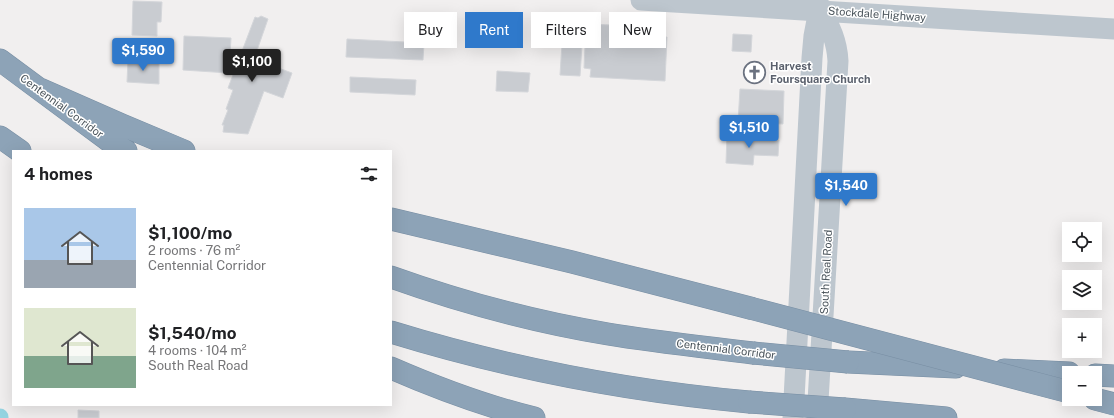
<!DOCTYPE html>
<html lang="en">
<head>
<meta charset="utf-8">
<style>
  body { margin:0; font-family:"Public Sans",sans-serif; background:#f2f2f2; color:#202124; height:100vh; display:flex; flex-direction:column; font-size:15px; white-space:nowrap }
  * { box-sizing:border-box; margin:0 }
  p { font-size:13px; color:#757577 }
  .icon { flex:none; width:22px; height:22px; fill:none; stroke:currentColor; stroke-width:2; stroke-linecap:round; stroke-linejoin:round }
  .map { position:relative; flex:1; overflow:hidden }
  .details { position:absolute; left:12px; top:150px; width:380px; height:256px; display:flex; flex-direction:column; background:#fff; border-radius:0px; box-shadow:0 4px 16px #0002 }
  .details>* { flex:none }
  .hud { position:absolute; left:404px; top:12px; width:380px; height:36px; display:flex; gap:8px }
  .fabs { position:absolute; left:1062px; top:222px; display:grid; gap:8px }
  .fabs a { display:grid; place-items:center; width:40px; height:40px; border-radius:0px; background:#fff; box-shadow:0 4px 16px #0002; font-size:20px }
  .price { position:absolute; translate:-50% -34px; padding:0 9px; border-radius:4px; background:#2f79cb; color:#fff; font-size:13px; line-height:26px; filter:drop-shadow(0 1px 2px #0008) }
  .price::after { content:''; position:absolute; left:50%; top:24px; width:12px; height:9px; margin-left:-6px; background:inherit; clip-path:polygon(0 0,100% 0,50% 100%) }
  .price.selected { background:#222; color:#fff }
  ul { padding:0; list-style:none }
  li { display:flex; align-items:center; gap:12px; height:100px; padding:0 12px }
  li span { display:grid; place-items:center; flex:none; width:112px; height:80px; border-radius:0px; color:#555 }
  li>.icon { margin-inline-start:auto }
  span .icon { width:48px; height:48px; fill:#fffc; stroke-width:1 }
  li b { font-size:17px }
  h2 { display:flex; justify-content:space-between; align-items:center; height:48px; padding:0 12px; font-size:17px }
  .pill { padding:0 14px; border-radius:0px; background:#fff; box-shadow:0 4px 16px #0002; font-size:14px; line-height:36px }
  .pill.selected { background:#2f79cb; color:#fff }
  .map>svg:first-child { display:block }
</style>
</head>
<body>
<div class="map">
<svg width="1114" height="418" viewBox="0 0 1114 418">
  <rect width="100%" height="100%" fill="#f1efef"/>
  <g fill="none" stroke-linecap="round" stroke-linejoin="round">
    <!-- canal -->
    <path stroke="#95d4e1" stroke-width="17" d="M 0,417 L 0,418"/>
  </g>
  <!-- building -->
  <path fill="#c9ccd1" stroke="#d4d6da" d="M 133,1 L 162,2 L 161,22 L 157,22 L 157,36 L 132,35 Z
    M 261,16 L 268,19 L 254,59 L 292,73 L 283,98 L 264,91 L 248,134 L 223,132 L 224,125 L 222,125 L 228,110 L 226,109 L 233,90 L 228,88 L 255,17 L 258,18 Z
    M 586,24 L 660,27 L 659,37 L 667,37 L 665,81 L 590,77 L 591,69 L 584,68 Z
    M 563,28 L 583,29 L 580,76 L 560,75 Z
    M 733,34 L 752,35 L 751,52 L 732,51 Z
    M 184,36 L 231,38 L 229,73 L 183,70 Z
    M 347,39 L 424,43 L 423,60 L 346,57 Z
    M 128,60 L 159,61 L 159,84 L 127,82 Z
    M 497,71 L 530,73 L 528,92 L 496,91 Z
    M 350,77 L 416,80 L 415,95 L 350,92 Z
    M 740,89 L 784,91 L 783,124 L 738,122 Z
    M 727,134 L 757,136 L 757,139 L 779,140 L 778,156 L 754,155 L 753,165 L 726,163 Z
    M 78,410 L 99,411 L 99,418 L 78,418 Z"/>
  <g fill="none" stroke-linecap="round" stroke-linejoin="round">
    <defs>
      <path id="highway" d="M 0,60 L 112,143 L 126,151
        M 40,89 L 122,125 L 184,151
        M 0,137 L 20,151
        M 391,219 L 572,262 L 750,308
        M 391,277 C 461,302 535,322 608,334 C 656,342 705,347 753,353
        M 391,332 C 508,368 628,391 749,402
        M 848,362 L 956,367
        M 391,368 C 437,388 485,406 534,418
        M 1004,370 L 1069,373
        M 1095,375 L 1114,376
        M 1095,399 L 1114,404
        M 845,409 L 946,418"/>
    </defs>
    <!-- highway casing -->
    <use href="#highway" stroke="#788ea3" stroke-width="23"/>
    <!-- secondary -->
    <path stroke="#bdc6ce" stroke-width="21" d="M 641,0 L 1114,29
      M 793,418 L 812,58 L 814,36 L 819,10 L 818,0
      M 817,418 L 838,61 C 837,41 831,26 819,10"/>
    <!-- highway -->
    <use href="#highway" stroke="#8da3b7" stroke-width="22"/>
    <defs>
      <path id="highway-bridge" d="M 750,308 L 1069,392
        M 753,353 L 848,362
        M 749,402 L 845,409"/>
    </defs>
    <!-- highway-bridge casing -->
    <use href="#highway-bridge" stroke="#788ea3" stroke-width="23" stroke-linecap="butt"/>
    <!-- highway-bridge -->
    <use href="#highway-bridge" stroke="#8da3b7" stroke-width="22"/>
  </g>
  <!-- icons -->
  <defs>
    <symbol id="church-ring" viewBox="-11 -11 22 22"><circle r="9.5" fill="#fff" stroke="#6b7280" stroke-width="1.5"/><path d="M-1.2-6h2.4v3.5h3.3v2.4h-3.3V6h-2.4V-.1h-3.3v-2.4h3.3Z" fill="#6b7280"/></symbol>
  </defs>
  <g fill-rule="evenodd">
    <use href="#church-ring" x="742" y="60" width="25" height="25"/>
  </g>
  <g text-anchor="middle" stroke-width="3" stroke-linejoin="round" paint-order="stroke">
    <!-- street labels -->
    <g font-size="11" fill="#49535a" stroke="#fff">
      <text transform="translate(877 14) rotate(4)" y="4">Stockdale Highway</text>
      <text transform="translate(62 106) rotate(36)" y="4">Centennial Corridor</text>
      <text transform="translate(826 272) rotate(-87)" y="4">South Real Road</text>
      <text transform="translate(726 349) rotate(7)" y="4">Centennial Corridor</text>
    </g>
    <!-- worship labels -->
    <g font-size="11" font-weight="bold" fill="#5b616d" stroke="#fff" text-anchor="start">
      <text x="770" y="70">Harvest<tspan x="770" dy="13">Foursquare Church</tspan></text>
    </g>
  </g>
</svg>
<div class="fabs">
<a><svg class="icon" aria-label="locate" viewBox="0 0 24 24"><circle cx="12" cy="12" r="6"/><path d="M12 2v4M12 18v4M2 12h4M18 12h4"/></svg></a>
<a><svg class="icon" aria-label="layers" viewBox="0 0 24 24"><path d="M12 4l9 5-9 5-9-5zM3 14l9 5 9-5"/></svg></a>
<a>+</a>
<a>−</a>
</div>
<b class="price" style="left:143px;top:72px">$1,590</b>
<b class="price selected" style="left:252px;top:83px">$1,100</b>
<b class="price" style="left:749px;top:149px">$1,510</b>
<b class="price" style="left:846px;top:207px">$1,540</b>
<div class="hud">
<a class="pill">Buy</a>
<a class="pill selected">Rent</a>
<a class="pill">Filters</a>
<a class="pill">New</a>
</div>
<section class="details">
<h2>4 homes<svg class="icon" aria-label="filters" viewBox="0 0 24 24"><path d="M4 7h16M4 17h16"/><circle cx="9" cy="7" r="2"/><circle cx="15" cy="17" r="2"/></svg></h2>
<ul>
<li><span style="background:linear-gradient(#a9c7e8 65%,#9aa5b1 0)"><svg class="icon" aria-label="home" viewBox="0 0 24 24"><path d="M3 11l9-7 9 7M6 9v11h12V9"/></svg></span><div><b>$1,100/mo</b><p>2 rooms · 76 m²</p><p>Centennial Corridor</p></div></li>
<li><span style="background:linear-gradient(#dfe7d0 60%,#7fa58c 0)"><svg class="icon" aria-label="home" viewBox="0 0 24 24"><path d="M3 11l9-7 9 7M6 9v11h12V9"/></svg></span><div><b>$1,540/mo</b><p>4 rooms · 104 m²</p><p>South Real Road</p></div></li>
</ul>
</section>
</div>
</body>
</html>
